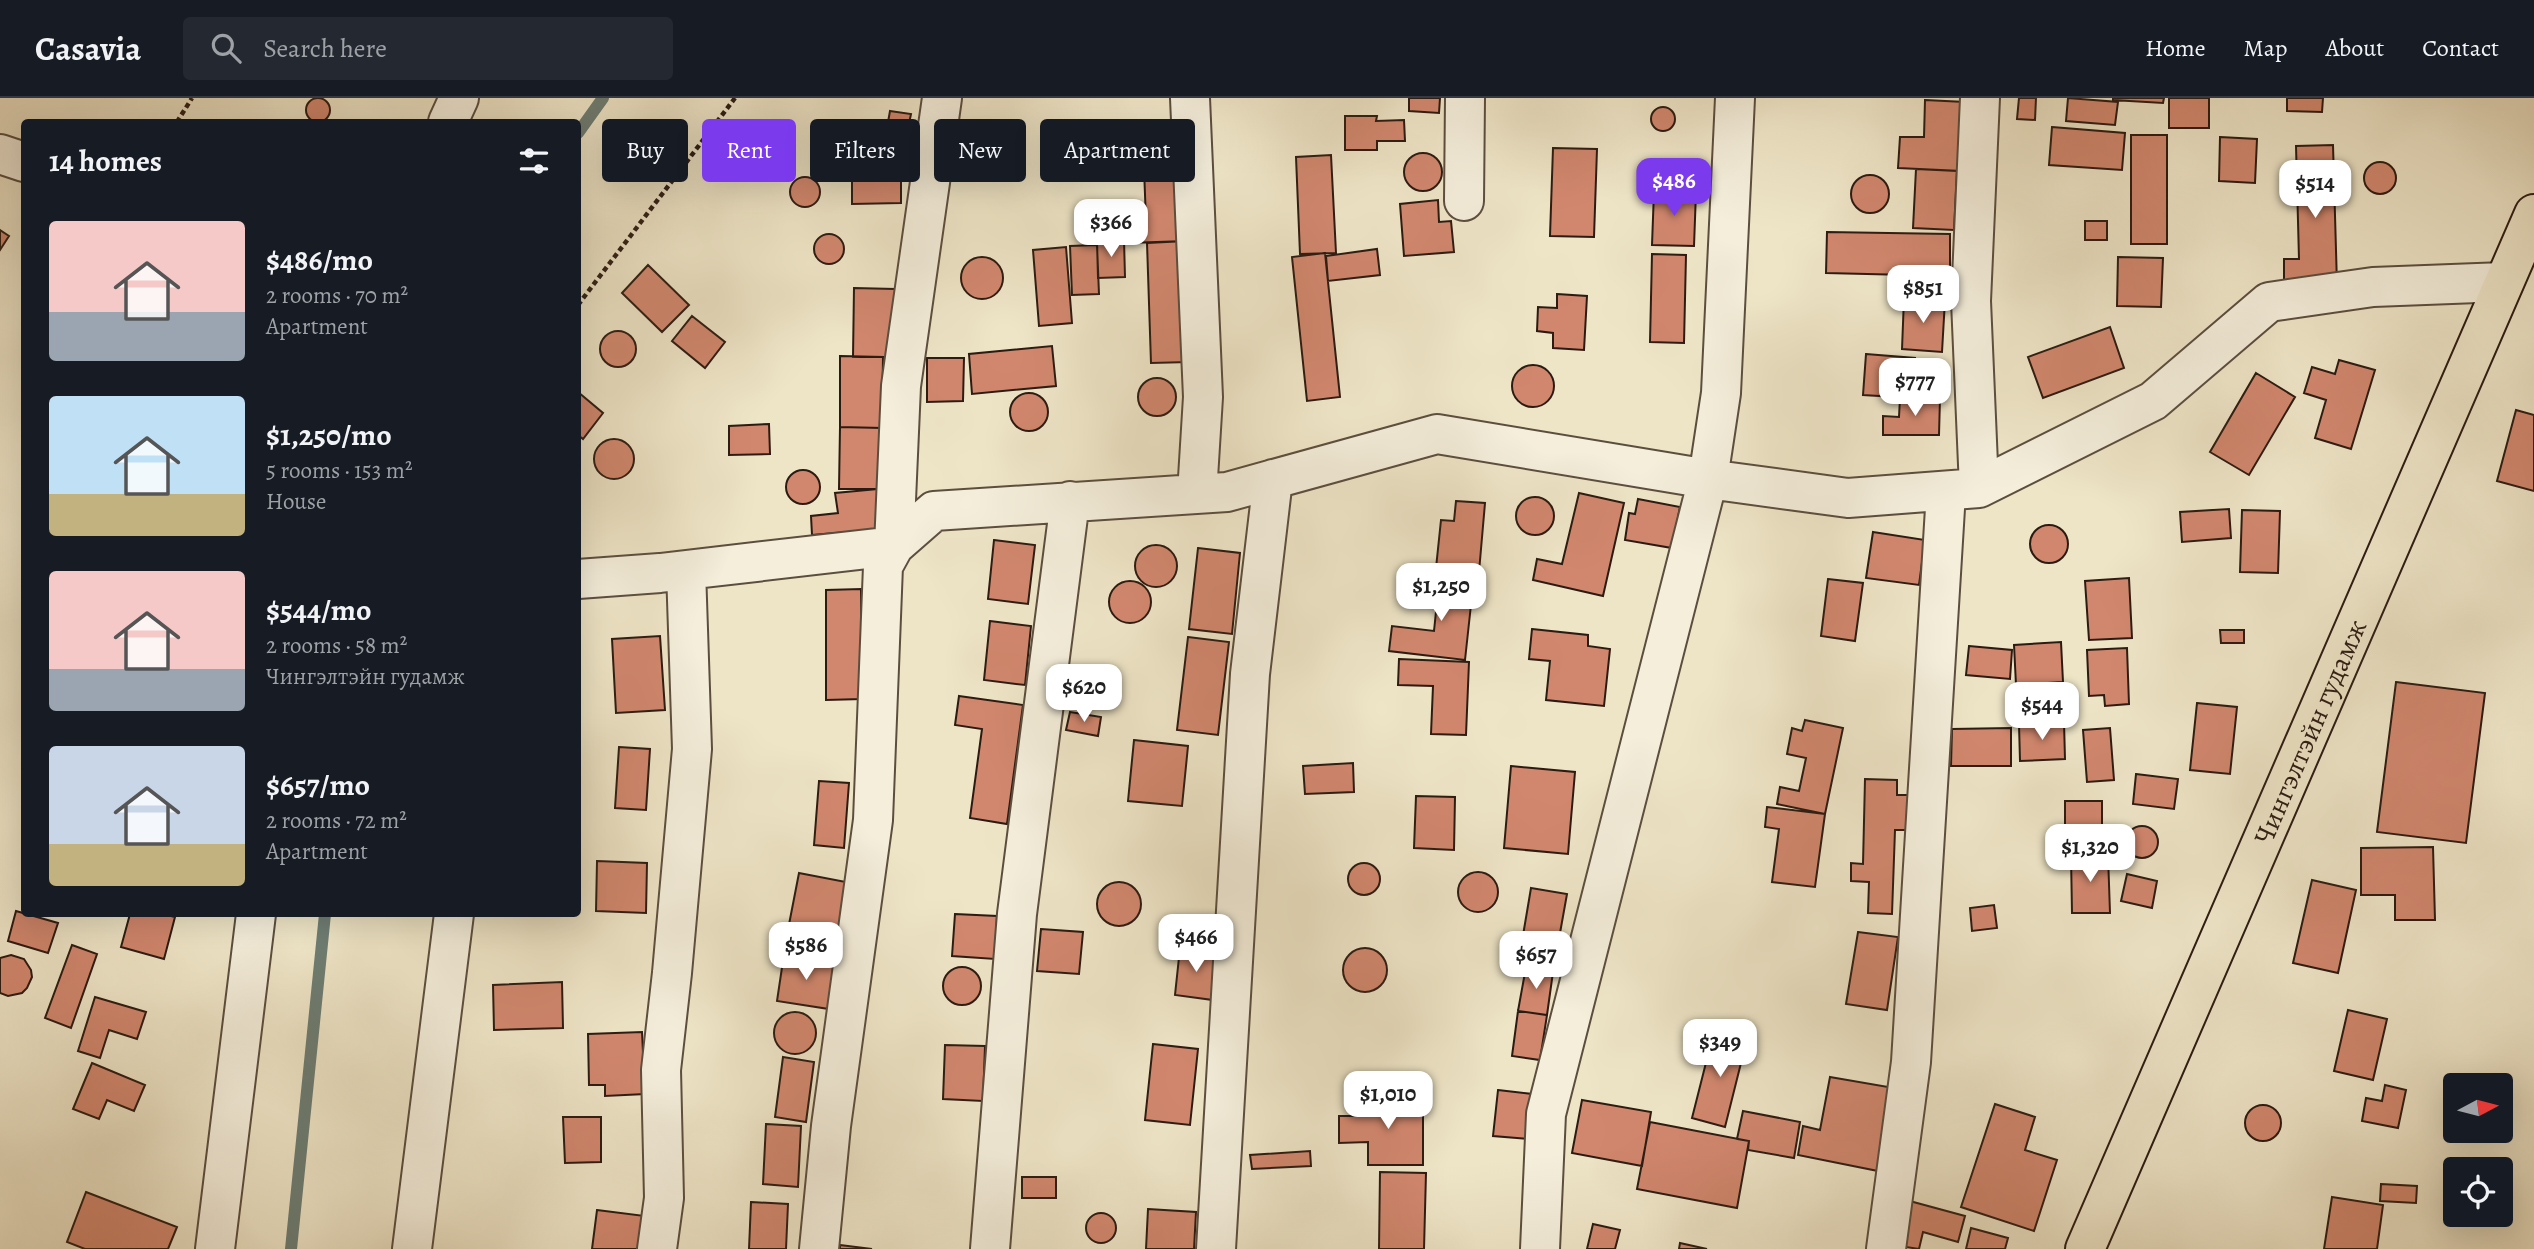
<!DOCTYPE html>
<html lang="en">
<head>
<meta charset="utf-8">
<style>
  body { margin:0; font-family:Alegreya,serif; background:#242831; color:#f1f3f6; height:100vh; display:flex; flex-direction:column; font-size:26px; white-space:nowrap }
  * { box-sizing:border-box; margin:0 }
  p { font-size:23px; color:#9ea1a6 }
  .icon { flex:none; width:38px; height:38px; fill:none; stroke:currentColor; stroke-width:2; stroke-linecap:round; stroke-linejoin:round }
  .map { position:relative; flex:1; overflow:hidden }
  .panel { position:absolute; left:21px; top:21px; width:560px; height:798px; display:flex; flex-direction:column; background:#171b24; border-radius:7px; box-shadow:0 7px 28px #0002 }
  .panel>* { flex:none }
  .guide { position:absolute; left:602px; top:21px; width:665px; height:63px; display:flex; gap:14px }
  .needle { width:46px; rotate:83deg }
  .buttons { position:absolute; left:2443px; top:975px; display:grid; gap:14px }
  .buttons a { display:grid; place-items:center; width:70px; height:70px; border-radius:7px; background:#171b24; box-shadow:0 7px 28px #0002; font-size:35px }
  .price { position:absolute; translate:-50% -60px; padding:0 16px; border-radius:14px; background:#fff; color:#222; font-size:23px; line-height:46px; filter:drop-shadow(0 2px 4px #0008) }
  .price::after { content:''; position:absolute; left:50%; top:42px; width:21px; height:16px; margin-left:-10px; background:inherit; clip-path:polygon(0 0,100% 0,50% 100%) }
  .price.on { background:#7c3aed; color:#fff }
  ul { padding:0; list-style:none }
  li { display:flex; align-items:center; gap:21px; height:175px; padding:0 28px }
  li span { display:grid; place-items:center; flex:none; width:196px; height:140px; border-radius:7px; color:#555 }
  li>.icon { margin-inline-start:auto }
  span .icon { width:84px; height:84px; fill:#fffc; stroke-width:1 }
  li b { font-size:30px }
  h2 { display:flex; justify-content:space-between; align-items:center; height:84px; padding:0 28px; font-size:30px }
  .chip { padding:0 24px; border-radius:7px; background:#171b24; box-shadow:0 7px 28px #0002; font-size:24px; line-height:63px }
  .chip.on { background:#7c3aed; color:#fff }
  header { display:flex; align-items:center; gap:42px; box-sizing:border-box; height:98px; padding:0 35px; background:#171b24; border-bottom:2px solid #363941 }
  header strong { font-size:33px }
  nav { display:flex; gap:38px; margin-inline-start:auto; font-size:24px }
  .search { width:490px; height:63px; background:#242831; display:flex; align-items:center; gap:18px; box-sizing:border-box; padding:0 24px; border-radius:7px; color:#9ea1a6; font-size:26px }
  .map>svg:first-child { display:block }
</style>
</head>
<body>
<header>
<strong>Casavia</strong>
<div class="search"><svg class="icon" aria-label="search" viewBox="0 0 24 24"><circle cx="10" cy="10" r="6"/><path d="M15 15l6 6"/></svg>Search here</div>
<nav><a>Home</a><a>Map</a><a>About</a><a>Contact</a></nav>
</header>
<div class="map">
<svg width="2534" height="1151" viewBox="0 0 2534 1151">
  <rect width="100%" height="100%" fill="#eee5c7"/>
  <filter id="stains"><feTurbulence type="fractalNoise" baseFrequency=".00286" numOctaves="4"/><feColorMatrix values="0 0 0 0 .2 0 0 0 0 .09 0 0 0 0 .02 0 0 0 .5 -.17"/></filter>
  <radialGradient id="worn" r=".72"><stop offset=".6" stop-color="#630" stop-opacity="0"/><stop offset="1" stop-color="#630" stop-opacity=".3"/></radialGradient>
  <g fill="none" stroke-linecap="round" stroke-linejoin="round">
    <!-- stream -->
    <path stroke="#6d7d73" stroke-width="12" d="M 578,35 L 603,0
      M 291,1151 L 325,816"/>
  </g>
  <!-- building -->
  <path fill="#d1876e" stroke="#2c1b12" stroke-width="2" d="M306 12a12 12 0 1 1 24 0a12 12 0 1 1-24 0Z
    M 1409,0 L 1440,0 L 1439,15 L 1409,13 Z
    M 2019,0 L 2036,0 L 2035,22 L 2017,21 Z
    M 2068,0 L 2118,4 L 2115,27 L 2066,23 Z
    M 2113,0 L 2164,0 L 2163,5 L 2113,2 Z
    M 2169,0 L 2209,0 L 2209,30 L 2169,30 Z
    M 2287,0 L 2323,0 L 2322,14 L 2287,13 Z
    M 1925,2 L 1965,4 L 1962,73 L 1898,70 L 1900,39 L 1924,39 Z
    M1651 21a12 12 0 1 1 24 0a12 12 0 1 1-24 0Z
    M 890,13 L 911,16 L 905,44 L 885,41 Z
    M 1345,18 L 1377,18 L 1376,23 L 1404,22 L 1405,43 L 1377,43 L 1377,52 L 1345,52 Z
    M 2052,29 L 2125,35 L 2122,72 L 2049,67 Z
    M 852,31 L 853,42 L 821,44 L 820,32 Z
    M 2131,37 L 2167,37 L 2167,146 L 2131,146 Z
    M 2220,39 L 2257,41 L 2255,85 L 2219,83 Z
    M 2333,47 L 2337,187 L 2284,188 L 2284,161 L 2299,161 L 2296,48 Z
    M 901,49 L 901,105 L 852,106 L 852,81 L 872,80 L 872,50 Z
    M 1553,50 L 1597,51 L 1594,139 L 1550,138 Z
    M1404 74a19 19 0 1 1 38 0a19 19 0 1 1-38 0Z
    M 1331,57 L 1336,155 L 1300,156 L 1296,59 Z
    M2364 80a16 16 0 1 1 32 0a16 16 0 1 1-32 0Z
    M 1183,68 L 1186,143 L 1127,145 L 1126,124 L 1146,123 L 1144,70 Z
    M 1916,71 L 1957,73 L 1954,132 L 1913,130 Z
    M1851 96a19 19 0 1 1 38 0a19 19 0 1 1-38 0Z
    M790 94a15 15 0 1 1 30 0a15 15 0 1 1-30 0Z
    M 1654,93 L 1696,94 L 1694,148 L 1652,147 Z
    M 1438,102 L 1439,124 L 1451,123 L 1454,154 L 1404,158 L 1400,106 Z
    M 2085,123 L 2107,123 L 2107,142 L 2085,142 Z
    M 0,132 L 9,138 L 0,152 Z
    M 1827,134 L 1950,136 L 1950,195 L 1909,194 L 1908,177 L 1826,175 Z
    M814 151a15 15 0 1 1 30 0a15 15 0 1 1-30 0Z
    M 1124,142 L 1125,179 L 1098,180 L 1097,143 Z
    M 1186,143 L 1189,264 L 1151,265 L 1147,145 Z
    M 1097,147 L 1099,196 L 1072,197 L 1070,148 Z
    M 1066,149 L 1072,225 L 1039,228 L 1033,152 Z
    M 1377,151 L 1380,177 L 1328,183 L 1326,158 Z
    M 1325,155 L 1340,299 L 1307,303 L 1292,159 Z
    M 1652,156 L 1686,157 L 1684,245 L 1650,244 Z
    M961 180a21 21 0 1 1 42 0a21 21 0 1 1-42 0Z
    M 2118,159 L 2163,160 L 2161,209 L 2117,208 Z
    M 648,167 L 689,207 L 662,234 L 622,195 Z
    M 854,190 L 895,191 L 894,259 L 853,259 Z
    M 1557,196 L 1587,198 L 1584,252 L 1553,250 L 1553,235 L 1537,233 L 1538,209 L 1557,210 Z
    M 1904,200 L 1945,202 L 1942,254 L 1902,251 Z
    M 692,218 L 725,244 L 705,270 L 672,243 Z
    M 2110,229 L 2124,270 L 2043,300 L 2028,259 Z
    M600 251a18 18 0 1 1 36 0a18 18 0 1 1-36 0Z
    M 1052,248 L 1056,288 L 972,296 L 969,256 Z
    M 1866,256 L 1915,260 L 1912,300 L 1863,297 Z
    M 840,258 L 883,259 L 882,330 L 840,329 Z
    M 927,260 L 964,260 L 963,303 L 927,304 Z
    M 2339,262 L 2375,272 L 2351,351 L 2315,340 L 2326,302 L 2304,295 L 2312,269 L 2335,276 Z
    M1512 288a21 21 0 1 1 42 0a21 21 0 1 1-42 0Z
    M 2256,275 L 2295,299 L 2249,377 L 2210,354 Z
    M1138 299a19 19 0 1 1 38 0a19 19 0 1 1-38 0Z
    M 578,294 L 603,315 L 583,341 L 578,337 Z
    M1010 314a19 19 0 1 1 38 0a19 19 0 1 1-38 0Z
    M 1900,300 L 1940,300 L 1939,337 L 1883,337 L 1883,318 L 1899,319 Z
    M 2516,312 L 2534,317 L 2534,393 L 2497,383 Z
    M 769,326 L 770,356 L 729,357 L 729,328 Z
    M 840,329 L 882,330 L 882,391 L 839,391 Z
    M594 361a20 20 0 1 1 40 0a20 20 0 1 1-40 0Z
    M786 389a17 17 0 1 1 34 0a17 17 0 1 1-34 0Z
    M 878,391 L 882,431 L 812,437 L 811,418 L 838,415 L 835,395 Z
    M 1579,395 L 1624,405 L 1603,498 L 1533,482 L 1537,461 L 1562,466 Z
    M1516 418a19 19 0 1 1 38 0a19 19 0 1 1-38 0Z
    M 1638,401 L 1680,409 L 1672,450 L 1625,442 L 1629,415 L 1635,416 Z
    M 1456,403 L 1485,405 L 1479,474 L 1436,470 L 1441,422 L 1454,423 Z
    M 2229,411 L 2231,440 L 2182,444 L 2180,414 Z
    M 2242,412 L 2280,413 L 2278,475 L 2240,474 Z
    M2030 446a19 19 0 1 1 38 0a19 19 0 1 1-38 0Z
    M 1873,434 L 1925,442 L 1919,487 L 1866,480 Z
    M 994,442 L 1035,447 L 1028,506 L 988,501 Z
    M1135 468a21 21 0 1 1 42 0a21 21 0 1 1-42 0Z
    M 1198,450 L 1240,455 L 1232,536 L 1189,531 Z
    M 1440,475 L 1474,479 L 1465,562 L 1389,553 L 1392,528 L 1434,533 Z
    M 2129,480 L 2132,540 L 2089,542 L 2085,483 Z
    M 1828,481 L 1863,485 L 1855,543 L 1821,538 Z
    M1109 504a21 21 0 1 1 42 0a21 21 0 1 1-42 0Z
    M 861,491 L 862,601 L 826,602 L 826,492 Z
    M 990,523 L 1031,528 L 1025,587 L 984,582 Z
    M 1532,531 L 1588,537 L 1588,548 L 1610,551 L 1604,608 L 1546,602 L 1550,563 L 1529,561 Z
    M 2220,532 L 2244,532 L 2244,545 L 2221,545 Z
    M 660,538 L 665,612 L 616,615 L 612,541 Z
    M 1188,539 L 1229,544 L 1218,637 L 1177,632 Z
    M 2061,544 L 2063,584 L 2016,587 L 2014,547 Z
    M 1969,548 L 2012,552 L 2010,581 L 1966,577 Z
    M 2127,550 L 2129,606 L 2105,608 L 2104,597 L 2089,598 L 2087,552 Z
    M 1399,561 L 1469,564 L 1466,637 L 1431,636 L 1433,588 L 1398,587 Z
    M 2396,584 L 2485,595 L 2466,745 L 2377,734 Z
    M 959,598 L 1023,607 L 1007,726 L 970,720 L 982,631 L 955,627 Z
    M 2197,605 L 2237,609 L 2230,676 L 2190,672 Z
    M 1070,614 L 1101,619 L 1098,638 L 1066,632 Z
    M 1805,622 L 1843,630 L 1825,716 L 1777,706 L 1780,689 L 1799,693 L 1806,660 L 1787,656 L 1792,630 L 1802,633 Z
    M 2064,624 L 2065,661 L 2020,663 L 2019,626 Z
    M 2011,630 L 2011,668 L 1951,668 L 1952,631 Z
    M 2110,630 L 2114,682 L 2087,684 L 2083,632 Z
    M 1134,642 L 1188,648 L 1182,708 L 1128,703 Z
    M 619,649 L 650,651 L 646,712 L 615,710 Z
    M 1353,665 L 1354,694 L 1305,696 L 1303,668 Z
    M 1511,668 L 1575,674 L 1568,756 L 1504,750 Z
    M 2136,676 L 2178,681 L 2174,711 L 2133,706 Z
    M 1865,681 L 1897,682 L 1897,697 L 1910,697 L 1909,732 L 1895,732 L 1892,816 L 1868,815 L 1869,784 L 1851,783 L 1851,765 L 1863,766 Z
    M 819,683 L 849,685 L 844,750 L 814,747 Z
    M 1416,698 L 1455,699 L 1454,752 L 1414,750 Z
    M 2065,703 L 2102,703 L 2102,753 L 2065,753 Z
    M 1767,709 L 1825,716 L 1815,789 L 1772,784 L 1779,731 L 1765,729 Z
    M2126 744a16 16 0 1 1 32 0a16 16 0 1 1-32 0Z
    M 2433,749 L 2435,822 L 2395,822 L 2395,797 L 2361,797 L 2361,750 Z
    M 2108,757 L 2110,815 L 2072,815 L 2071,758 Z
    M 597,763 L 647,765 L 646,815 L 596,813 Z
    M1348 781a16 16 0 1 1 32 0a16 16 0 1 1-32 0Z
    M1458 794a20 20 0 1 1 40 0a20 20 0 1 1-40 0Z
    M 799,775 L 851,785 L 837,857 L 785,847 Z
    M 2127,776 L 2157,783 L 2152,810 L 2121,803 Z
    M 2312,782 L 2356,792 L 2338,875 L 2293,865 Z
    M1097 806a22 22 0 1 1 44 0a22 22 0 1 1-44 0Z
    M 1531,790 L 1567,796 L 1553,874 L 1518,867 Z
    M 1994,807 L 1997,830 L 1972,833 L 1970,810 Z
    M 16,813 L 58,825 L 48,855 L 8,843 Z
    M 130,816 L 163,816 L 175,819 L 164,861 L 121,849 Z
    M 955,816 L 997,818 L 995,861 L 952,858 Z
    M 1041,831 L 1083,834 L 1079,876 L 1037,873 Z
    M 1858,834 L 1898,839 L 1887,912 L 1846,906 Z
    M 72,847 L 97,856 L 71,930 L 45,920 Z
    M1343 872a22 22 0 1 1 44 0a22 22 0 1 1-44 0Z
    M 1180,850 L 1217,853 L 1213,902 L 1175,897 Z
    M 784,856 L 836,865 L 829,911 L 777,903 Z
    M 11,857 L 24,861 L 31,872 L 32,879 L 27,890 L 22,895 L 8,898 L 0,895 L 0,860 Z
    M 1526,869 L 1553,874 L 1547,917 L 1518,913 Z
    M943 888a19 19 0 1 1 38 0a19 19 0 1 1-38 0Z
    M 562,884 L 563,930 L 494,932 L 493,887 Z
    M 95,899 L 146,914 L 137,941 L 109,932 L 100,960 L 78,953 Z
    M 2348,912 L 2387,921 L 2373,982 L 2334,973 Z
    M 1518,913 L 1547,917 L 1540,962 L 1512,958 Z
    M774 935a21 21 0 1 1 42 0a21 21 0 1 1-42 0Z
    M 1714,933 L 1747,941 L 1725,1029 L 1692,1020 Z
    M 642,934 L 645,996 L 605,998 L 605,987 L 589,987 L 588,936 Z
    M 1153,946 L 1198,951 L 1190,1027 L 1145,1022 Z
    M 945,947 L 985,948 L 983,1003 L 943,1001 Z
    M 783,959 L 814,964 L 806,1024 L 775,1019 Z
    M 92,965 L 145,987 L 134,1013 L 107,1002 L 99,1021 L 73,1011 Z
    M 1830,979 L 1894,990 L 1878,1073 L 1798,1057 L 1803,1028 L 1820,1032 Z
    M 2385,987 L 2406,992 L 2398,1030 L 2362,1023 L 2366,1000 L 2382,1003 Z
    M 1498,992 L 1532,996 L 1528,1041 L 1493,1038 Z
    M 1369,1000 L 1423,1000 L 1423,1067 L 1368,1067 L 1368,1044 L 1339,1045 L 1339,1018 L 1369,1018 Z
    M 1582,1002 L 1651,1014 L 1642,1068 L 1572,1055 Z
    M 1995,1006 L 2035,1019 L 2025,1052 L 2057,1062 L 2034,1133 L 1961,1109 Z
    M2245 1025a18 18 0 1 1 36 0a18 18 0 1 1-36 0Z
    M 1743,1013 L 1800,1024 L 1794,1060 L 1748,1052 L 1749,1043 L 1737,1041 Z
    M 563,1019 L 601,1019 L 601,1064 L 565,1065 Z
    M 1650,1024 L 1749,1043 L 1737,1110 L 1637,1091 Z
    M 766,1026 L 801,1028 L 798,1089 L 763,1086 Z
    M 1310,1053 L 1311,1068 L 1252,1071 L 1250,1057 Z
    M 1380,1074 L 1426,1075 L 1424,1151 L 1379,1151 Z
    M 1022,1079 L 1056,1079 L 1056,1100 L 1022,1100 Z
    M 2381,1086 L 2417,1088 L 2416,1105 L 2380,1103 Z
    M 86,1094 L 177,1129 L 168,1151 L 85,1151 L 67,1144 Z
    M 2332,1099 L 2383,1107 L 2377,1151 L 2324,1151 Z
    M 1906,1102 L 1965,1118 L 1958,1144 L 1923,1134 L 1919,1151 L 1893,1147 Z
    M 751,1104 L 788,1106 L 786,1151 L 749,1151 Z
    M 1148,1111 L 1196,1114 L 1194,1151 L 1146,1151 Z
    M 597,1112 L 645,1118 L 640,1151 L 592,1151 Z
    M1086 1130a15 15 0 1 1 30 0a15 15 0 1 1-30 0Z
    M 1593,1126 L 1620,1132 L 1615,1151 L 1587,1151 Z
    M 1971,1130 L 2008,1140 L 2005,1151 L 1966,1151 Z
    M 1680,1145 L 1707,1151 L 1679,1151 Z
    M 840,1147 L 872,1151 L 840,1151 Z"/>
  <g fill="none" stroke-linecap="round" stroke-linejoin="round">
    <defs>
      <path id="minor" d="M 1190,0 L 1203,299 L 1197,396
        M 448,24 L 459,0
        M 0,56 L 24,64
        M 1464,103 L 1465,0
        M 1979,390 L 1971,203 L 1980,0
        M 578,481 L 660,475 L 894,448 L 934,413 L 1227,394 L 1437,336 L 1708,381 L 1848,400 L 1979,390 L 2153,303 L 2269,204 L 2373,189 L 2504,184
        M 215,1151 L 256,816
        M 412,1151 L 454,816
        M 657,1151 L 664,1100 L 661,972 L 672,875 L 692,651 L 686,472
        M 819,1151 L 831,1028 L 873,722 L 883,468 L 894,448 L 901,288 L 942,0
        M 990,1151 L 1017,816 L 1070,403
        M 1216,1151 L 1250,576 L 1273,381
        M 1540,1151 L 1546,1016 L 1708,381 L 1721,295 L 1735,0
        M 1886,1151 L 1911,964 L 1946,394"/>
      <g id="major">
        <path id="s1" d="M 2085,1151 L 2534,116"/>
      </g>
    </defs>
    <!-- minor casing -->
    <use href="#minor" stroke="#5c4e3f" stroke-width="42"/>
    <!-- major casing -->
    <use href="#major" stroke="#2c1b12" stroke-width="42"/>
    <!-- path -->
    <path stroke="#2c1b12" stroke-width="4.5" stroke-dasharray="5 3.5" stroke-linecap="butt" d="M 177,24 L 192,0
      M 578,207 L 735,0"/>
    <!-- minor -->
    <use href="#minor" stroke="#f4eedb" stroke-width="38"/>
    <!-- major -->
    <use href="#major" stroke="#eee5c7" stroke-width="38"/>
  </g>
  <g text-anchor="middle" stroke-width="5" stroke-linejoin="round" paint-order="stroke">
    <!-- street labels -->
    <g font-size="28" fill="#2c1b12" stroke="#f4eedb">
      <text dy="10" stroke="none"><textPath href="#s1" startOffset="564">Чингэлтэйн гудамж</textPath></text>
    </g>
  </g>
  <rect width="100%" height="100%" filter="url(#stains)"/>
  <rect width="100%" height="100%" fill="url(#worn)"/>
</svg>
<div class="buttons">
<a><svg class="needle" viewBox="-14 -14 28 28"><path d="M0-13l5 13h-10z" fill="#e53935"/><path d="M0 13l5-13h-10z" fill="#9ea1a6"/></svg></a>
<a><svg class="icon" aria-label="locate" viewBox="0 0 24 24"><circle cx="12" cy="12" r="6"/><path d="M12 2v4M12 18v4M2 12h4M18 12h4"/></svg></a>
</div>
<b class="price on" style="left:1674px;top:120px">$486</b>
<b class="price" style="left:2315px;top:122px">$514</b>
<b class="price" style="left:1111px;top:161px">$366</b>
<b class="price" style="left:1923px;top:227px">$851</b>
<b class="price" style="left:1915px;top:320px">$777</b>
<b class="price" style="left:1441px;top:525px">$1,250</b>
<b class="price" style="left:1084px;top:626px">$620</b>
<b class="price" style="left:2042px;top:644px">$544</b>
<b class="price" style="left:2090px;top:786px">$1,320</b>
<b class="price" style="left:1196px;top:876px">$466</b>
<b class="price" style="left:806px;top:884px">$586</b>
<b class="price" style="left:1536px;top:893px">$657</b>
<b class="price" style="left:1720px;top:981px">$349</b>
<b class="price" style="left:1388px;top:1033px">$1,010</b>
<div class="guide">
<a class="chip">Buy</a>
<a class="chip on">Rent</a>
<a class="chip">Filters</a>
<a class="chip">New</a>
<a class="chip">Apartment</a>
</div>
<section class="panel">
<h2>14 homes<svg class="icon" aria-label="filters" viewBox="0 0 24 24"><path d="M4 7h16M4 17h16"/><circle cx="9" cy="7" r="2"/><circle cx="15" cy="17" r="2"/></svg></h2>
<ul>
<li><span style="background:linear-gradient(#f6c9c9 65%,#9aa5b1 0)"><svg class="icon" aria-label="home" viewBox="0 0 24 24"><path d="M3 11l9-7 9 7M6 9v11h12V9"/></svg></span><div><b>$486/mo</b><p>2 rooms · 70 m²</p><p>Apartment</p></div></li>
<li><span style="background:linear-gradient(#bfe0f5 70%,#c2b280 0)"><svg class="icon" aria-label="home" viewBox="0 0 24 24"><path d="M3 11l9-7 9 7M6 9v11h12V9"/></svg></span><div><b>$1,250/mo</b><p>5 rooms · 153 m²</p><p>House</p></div></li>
<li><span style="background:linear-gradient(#f6c9c9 70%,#9aa5b1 0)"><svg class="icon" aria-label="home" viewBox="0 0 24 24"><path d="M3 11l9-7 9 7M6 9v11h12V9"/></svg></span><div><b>$544/mo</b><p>2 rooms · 58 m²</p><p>Чингэлтэйн гудамж</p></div></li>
<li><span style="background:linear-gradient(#c9d6e8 70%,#c2b280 0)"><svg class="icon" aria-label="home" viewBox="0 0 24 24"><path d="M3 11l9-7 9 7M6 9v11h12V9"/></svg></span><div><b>$657/mo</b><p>2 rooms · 72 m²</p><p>Apartment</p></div></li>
</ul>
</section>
</div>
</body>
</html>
